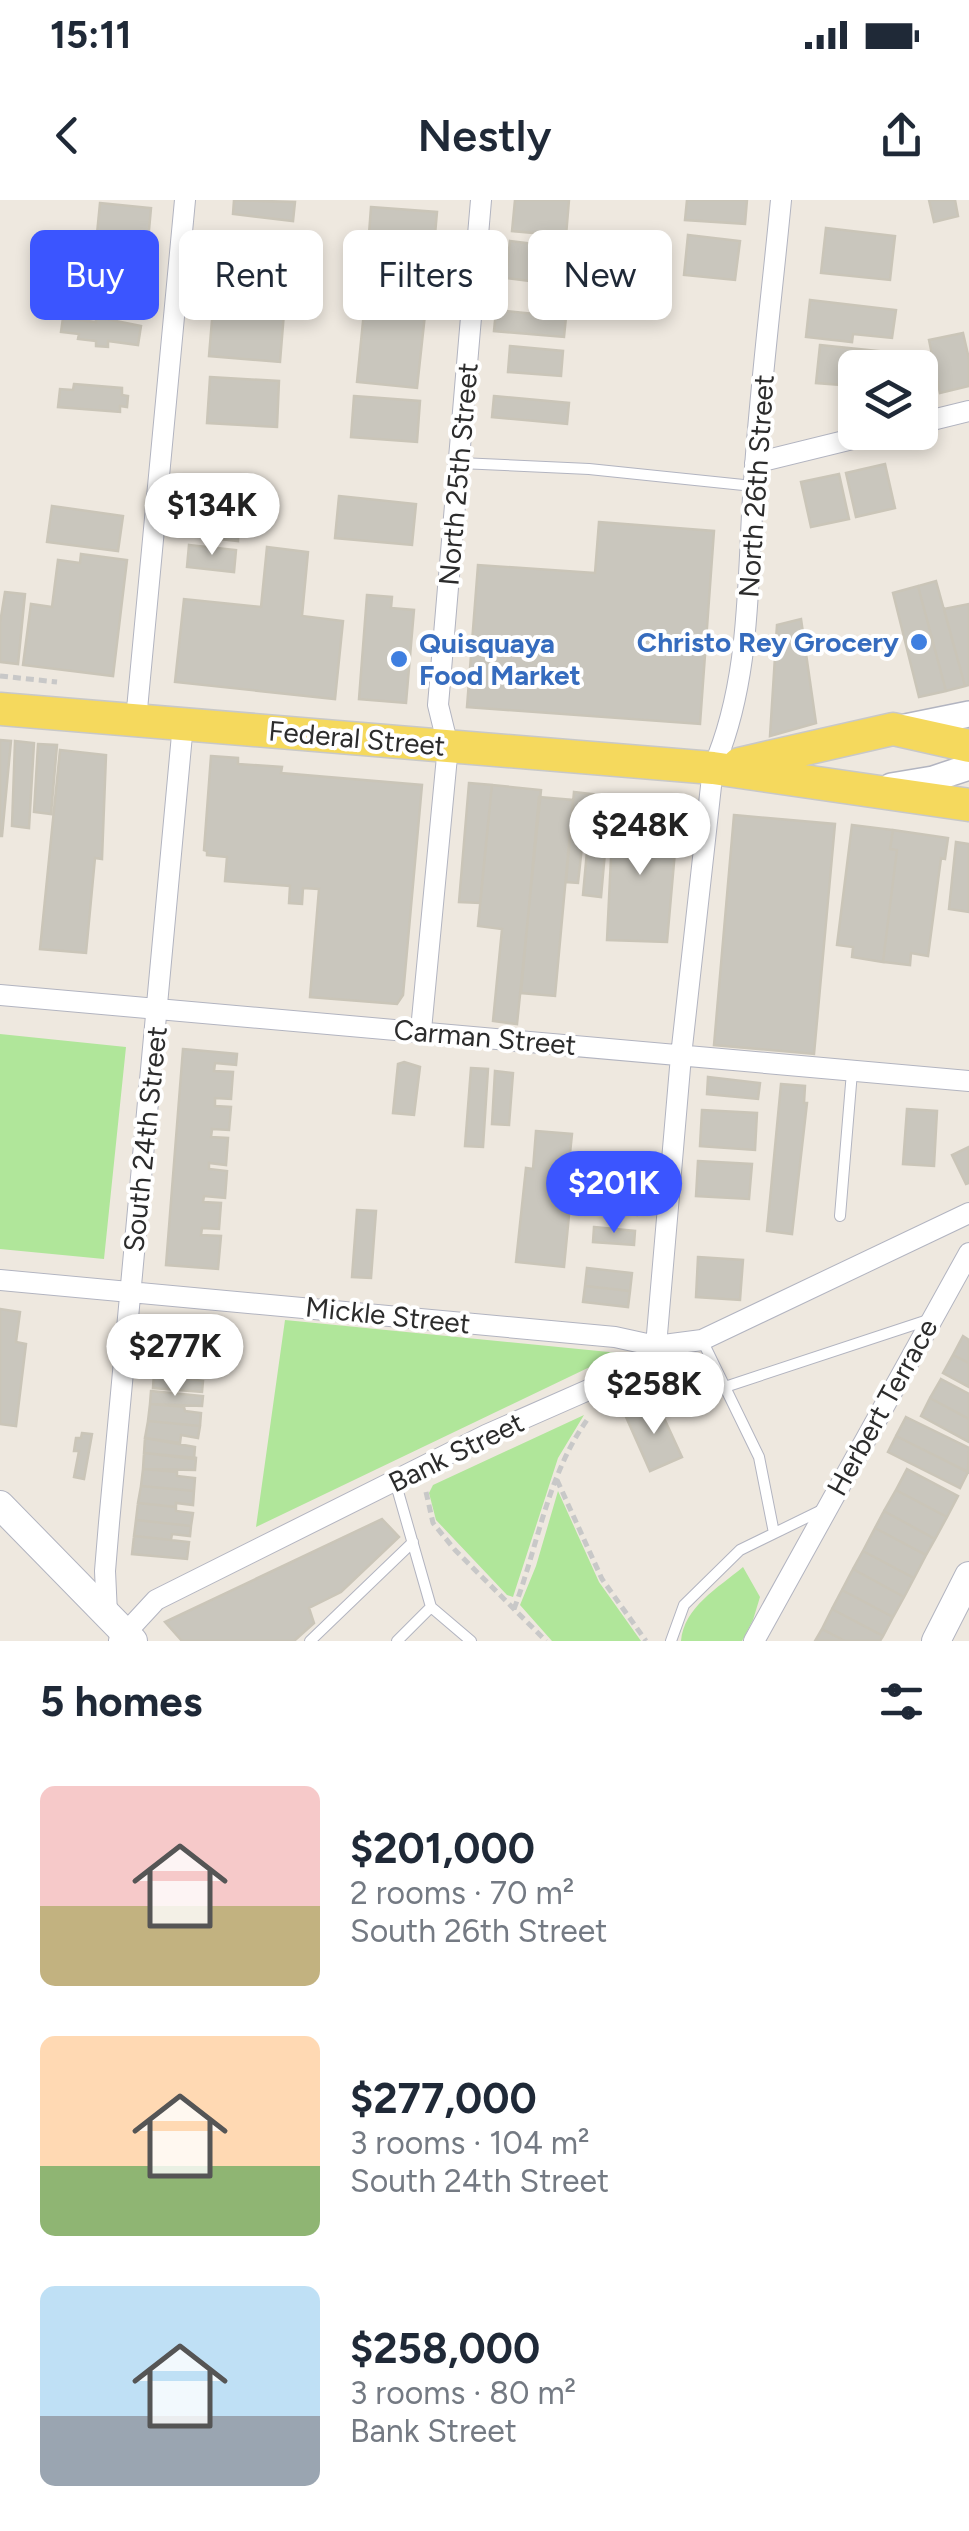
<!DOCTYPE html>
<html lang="en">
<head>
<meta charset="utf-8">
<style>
  body { margin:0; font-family:Figtree,sans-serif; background:#f2f2f3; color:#1f2937; height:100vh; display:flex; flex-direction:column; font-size:38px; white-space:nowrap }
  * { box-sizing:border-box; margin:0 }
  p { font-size:32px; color:#747a83 }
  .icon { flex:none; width:55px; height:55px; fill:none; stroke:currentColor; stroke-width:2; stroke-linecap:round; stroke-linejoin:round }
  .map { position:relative; height:1441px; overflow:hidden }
  .sheet { display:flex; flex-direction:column; background:#fff; flex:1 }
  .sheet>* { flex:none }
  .banner { position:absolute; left:30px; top:30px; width:910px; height:90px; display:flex; gap:20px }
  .controls { position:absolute; left:838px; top:150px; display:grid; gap:20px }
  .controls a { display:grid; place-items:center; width:100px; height:100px; border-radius:15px; background:#fff; box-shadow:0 5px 15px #0003; font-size:50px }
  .price { position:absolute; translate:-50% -85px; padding:0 22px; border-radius:35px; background:#fff; color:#222; font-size:32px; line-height:65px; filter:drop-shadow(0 2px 5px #0008) }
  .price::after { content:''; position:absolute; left:50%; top:60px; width:30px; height:22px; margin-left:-15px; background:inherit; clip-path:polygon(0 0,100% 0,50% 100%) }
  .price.current { background:#3b55ff; color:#fff }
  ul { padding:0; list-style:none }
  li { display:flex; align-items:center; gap:30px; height:250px; padding:0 40px }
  li span { display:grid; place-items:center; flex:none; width:280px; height:200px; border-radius:15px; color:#555 }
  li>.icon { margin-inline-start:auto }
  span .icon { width:120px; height:120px; fill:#fffc; stroke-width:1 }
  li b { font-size:42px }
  h2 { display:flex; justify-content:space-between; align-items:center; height:120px; padding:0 40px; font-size:42px }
  .tag { padding:0 35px; border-radius:15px; background:#fff; box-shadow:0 5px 15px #0003; font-size:35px; line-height:90px }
  .tag.current { background:#3b55ff; color:#fff }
  .status { display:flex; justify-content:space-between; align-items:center; height:70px; padding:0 50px; background:#fff; direction:ltr }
  .status svg { height:28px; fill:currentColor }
  header { display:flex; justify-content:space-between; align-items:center; height:130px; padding:0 40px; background:#fff; font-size:45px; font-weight:600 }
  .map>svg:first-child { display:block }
</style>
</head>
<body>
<div class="status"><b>15:11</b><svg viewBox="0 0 49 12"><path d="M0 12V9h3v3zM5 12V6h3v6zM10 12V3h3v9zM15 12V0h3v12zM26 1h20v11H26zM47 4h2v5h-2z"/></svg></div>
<header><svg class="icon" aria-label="back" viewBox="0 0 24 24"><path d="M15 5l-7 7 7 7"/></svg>Nestly<svg class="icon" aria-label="share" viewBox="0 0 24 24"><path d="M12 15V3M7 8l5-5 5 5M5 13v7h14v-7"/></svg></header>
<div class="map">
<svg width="969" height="1441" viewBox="0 0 969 1441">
  <rect width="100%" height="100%" fill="#eee8df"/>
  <!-- green -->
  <path fill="#b0e69a" d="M 0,834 L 126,847 L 104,1059 L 0,1049 Z
    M 285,1120 L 619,1153 L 256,1327 Z
    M 584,1215 L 558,1258 L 513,1397 L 507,1395 L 436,1320 L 429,1293 L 433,1285 Z
    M 558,1291 L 599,1382 L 641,1441 L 552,1441 L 520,1405 L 536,1366 Z
    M 743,1367 L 760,1397 L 753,1420 L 742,1441 L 681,1441 C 684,1407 718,1388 743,1367 Z"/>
  <!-- building -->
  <path fill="#c9c6bd" stroke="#cac5b8" stroke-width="2.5" d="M 234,0 L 295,2 L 293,21 L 233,14 Z
    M 515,0 L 569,0 L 566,36 L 512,31 Z
    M 687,0 L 747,0 L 745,24 L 685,20 Z
    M 929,0 L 955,0 L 958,16 L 934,22 Z
    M 100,3 L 151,8 L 141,118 L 89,114 L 92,81 L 112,83 L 113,75 L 93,72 L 96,45 L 115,46 L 116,36 L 97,34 Z
    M 371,7 L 437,12 L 431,80 L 366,74 Z
    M 826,28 L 895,36 L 890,80 L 821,73 Z
    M 688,35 L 740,41 L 735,80 L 684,75 Z
    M 510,41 L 567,48 L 562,85 L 506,78 Z
    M 621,66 L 648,67 L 647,97 L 620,96 Z
    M 367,81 L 428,87 L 417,188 L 357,182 Z
    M 810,100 L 896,110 L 892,138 L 853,134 L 852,142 L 806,137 Z
    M 213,108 L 284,113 L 280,162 L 209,156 Z
    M 496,110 L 566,117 L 564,137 L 494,131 Z
    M 96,117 L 141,126 L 138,145 L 108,141 L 108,147 L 96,146 L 96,141 L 78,139 L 79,134 L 61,132 L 63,118 L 96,122 Z
    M 963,133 L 969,159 L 969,186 L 940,193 L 929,140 Z
    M 820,145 L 879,151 L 877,168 L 855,168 L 855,196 L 855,186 L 816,183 Z
    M 510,146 L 563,151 L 561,176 L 508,172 Z
    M 210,177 L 279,181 L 277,227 L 207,223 Z
    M 74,184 L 122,188 L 122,195 L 128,196 L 127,207 L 120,206 L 120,212 L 58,207 L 60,189 L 73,190 Z
    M 354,196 L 420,201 L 417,242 L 351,237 Z
    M 494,196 L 569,203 L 567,224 L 492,217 Z
    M 885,264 L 895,308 L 856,317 L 846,273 Z
    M 839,274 L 849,319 L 811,327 L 801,282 Z
    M 339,296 L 416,304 L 412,345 L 335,338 Z
    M 52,306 L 123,316 L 118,351 L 47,342 Z
    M 195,313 L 239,317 L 238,341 L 192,336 Z
    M 599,322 L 714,331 L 700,524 L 467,507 L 478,365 L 595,373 Z
    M 189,345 L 236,350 L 234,372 L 187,367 Z
    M 267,347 L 308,352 L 302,416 L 343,421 L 335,499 L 175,482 L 184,399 L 261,407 Z
    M 81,354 L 127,360 L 113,476 L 23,465 L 31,404 L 52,407 L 58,360 L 80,363 Z
    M 936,381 L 965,486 L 946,491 L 918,386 Z
    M 918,386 L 946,491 L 919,497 L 893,393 Z
    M 5,392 L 25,394 L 18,464 L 0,462 L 0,423 Z
    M 367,395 L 392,397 L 391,408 L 414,410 L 406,503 L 359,499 Z
    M 969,404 L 969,485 L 965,486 L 944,409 Z
    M 801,419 L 816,523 L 770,536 L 777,425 Z
    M 0,540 L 11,541 L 2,636 L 0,636 Z
    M 15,541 L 34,543 L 29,628 L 12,626 Z
    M 38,544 L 57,545 L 51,614 L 34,612 Z
    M 60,550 L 106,555 L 102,659 L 95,658 L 86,753 L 40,749 Z
    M 211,556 L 238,558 L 238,564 L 282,567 L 281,573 L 422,585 L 403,795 L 397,804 L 310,797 L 319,689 L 303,688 L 302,704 L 289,703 L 290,686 L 225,681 L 227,657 L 207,655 L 207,651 L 204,650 Z
    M 469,583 L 492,585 L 480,703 L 459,702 Z
    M 492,585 L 541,590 L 517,824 L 493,821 L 502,729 L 478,726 Z
    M 574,592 L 610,596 L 601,697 L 583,695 L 589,629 L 584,628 L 578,683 L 566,682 Z
    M 539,597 L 573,600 L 555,796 L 521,793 Z
    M 656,605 L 659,640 L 676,640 L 667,742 L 607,740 L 612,637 L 611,613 Z
    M 734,615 L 835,624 L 814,854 L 714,845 Z
    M 852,625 L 893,630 L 890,649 L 897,650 L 883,762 L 852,757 L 853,747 L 837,745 Z
    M 893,630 L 948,638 L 945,659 L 941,658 L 928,756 L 911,753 L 910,765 L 883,762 L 897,650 L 890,649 Z
    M 956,642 L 969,644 L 969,712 L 949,709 Z
    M 183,849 L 237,854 L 236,865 L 215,863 L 214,871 L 233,872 L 231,899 L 215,898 L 215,906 L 231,907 L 229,930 L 212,929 L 211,937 L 228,938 L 226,965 L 209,963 L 209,969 L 227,971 L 225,998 L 204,996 L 203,1002 L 221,1003 L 219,1029 L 202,1028 L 201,1035 L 221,1036 L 218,1069 L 166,1065 Z
    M 404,862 L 420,867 L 414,915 L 393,913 L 398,864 Z
    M 471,868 L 488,869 L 483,947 L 465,946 Z
    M 495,871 L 513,873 L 509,925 L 492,924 Z
    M 708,877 L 760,883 L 758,899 L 707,894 Z
    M 781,884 L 805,886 L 804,903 L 807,903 L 792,1034 L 767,1031 Z
    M 907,909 L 937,911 L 934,966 L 903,964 Z
    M 702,910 L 757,913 L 755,950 L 700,946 Z
    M 536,931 L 572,934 L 568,973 L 573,974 L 564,1067 L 516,1062 L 526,968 L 533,969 Z
    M 969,947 L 969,983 L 966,984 L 952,955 Z
    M 698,961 L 752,964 L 749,999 L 696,996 Z
    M 609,985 L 643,988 L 637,1015 L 606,1012 Z
    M 357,1010 L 376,1011 L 371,1078 L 352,1077 Z
    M 594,1027 L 635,1031 L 634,1045 L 593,1042 Z
    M 698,1057 L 743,1060 L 740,1100 L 696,1097 Z
    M 587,1068 L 632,1073 L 630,1091 L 585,1086 Z
    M 585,1086 L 630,1091 L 628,1107 L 583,1102 Z
    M 0,1109 L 20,1112 L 16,1142 L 26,1144 L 16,1226 L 0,1224 Z
    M 159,1122 L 209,1128 L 207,1144 L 158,1140 Z
    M 963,1136 L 969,1140 L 969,1163 L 953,1155 Z
    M 158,1140 L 185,1142 L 188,1147 L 203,1148 L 202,1160 L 157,1156 Z
    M 953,1155 L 969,1163 L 969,1187 L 943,1173 Z
    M 157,1156 L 202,1160 L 202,1171 L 155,1171 Z
    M 154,1173 L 203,1181 L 202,1192 L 153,1188 Z
    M 941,1179 L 969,1194 L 969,1219 L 930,1198 Z
    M 151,1191 L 203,1196 L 202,1206 L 150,1204 Z
    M 930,1198 L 969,1219 L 969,1242 L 921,1216 Z
    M 657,1203 L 682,1257 L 650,1271 L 626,1217 Z
    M 150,1204 L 184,1207 L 185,1211 L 201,1213 L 200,1226 L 148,1221 Z
    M 906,1217 L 969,1248 L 968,1272 L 896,1236 Z
    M 148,1221 L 200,1226 L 198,1238 L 181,1235 L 180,1243 L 145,1238 Z
    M 82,1233 L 92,1234 L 84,1279 L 74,1277 L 79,1251 L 74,1251 L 76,1238 L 81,1238 Z
    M 896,1236 L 968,1272 L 960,1288 L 888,1252 Z
    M 145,1238 L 195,1247 L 194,1259 L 144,1253 Z
    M 144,1253 L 196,1258 L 195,1270 L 143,1269 Z
    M 143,1269 L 177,1272 L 177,1276 L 195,1278 L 194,1291 L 141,1286 Z
    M 907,1269 L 958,1296 L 947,1317 L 896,1290 Z
    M 141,1286 L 194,1291 L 193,1305 L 176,1303 L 176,1307 L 138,1303 Z
    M 896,1290 L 947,1317 L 935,1339 L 884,1311 Z
    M 138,1303 L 176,1307 L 176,1311 L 193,1313 L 191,1326 L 136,1320 Z
    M 884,1311 L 935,1339 L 926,1355 L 875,1328 Z
    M 382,1319 L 399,1337 L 341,1392 L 309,1408 L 314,1423 L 294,1441 L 182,1441 L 165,1422 Z
    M 136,1320 L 191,1326 L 190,1336 L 172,1334 L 171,1340 L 134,1336 Z
    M 875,1328 L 926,1355 L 914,1378 L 863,1351 Z
    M 134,1336 L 189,1342 L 187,1359 L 132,1354 Z
    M 863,1351 L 914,1378 L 904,1397 L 853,1369 Z
    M 853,1369 L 904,1397 L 893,1417 L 842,1390 Z
    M 842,1390 L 893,1417 L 883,1436 L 832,1409 Z
    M 832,1409 L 883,1436 L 880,1441 L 845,1441 L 822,1429 Z
    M 822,1429 L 845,1441 L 815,1441 Z"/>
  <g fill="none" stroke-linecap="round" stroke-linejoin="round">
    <defs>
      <path id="service" d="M 460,263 L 589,269 L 753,286
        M 840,1016 L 852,872
        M 702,1140 L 759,1257 L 774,1333
        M 725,1187 L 928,1120
        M 395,1281 L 431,1407
        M 310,1441 L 413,1342
        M 397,1441 L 431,1407 L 471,1441
        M 671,1441 L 684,1405 L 740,1350 L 824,1309"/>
      <path id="minor" d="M 920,223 L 969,211
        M 755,263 L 881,232
        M 136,520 L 185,0
        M 0,795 L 969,881
        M 421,830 L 448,546 L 438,505 L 481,0
        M 0,1080 L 615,1137 L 656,1146 L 681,856 L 713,568 C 752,479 747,376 754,282 C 760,188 772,94 781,0
        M 107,1414 L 105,1371 L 109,1323 L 183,524
        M 119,1440 L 156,1400 L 486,1235 L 636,1169 L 656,1146 L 702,1140 L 969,1013
        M 754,1441 L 969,1053"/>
      <path id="tertiary" d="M 900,528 L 969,514
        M 891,586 L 933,579 L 969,567"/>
      <path id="secondary" d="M 0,1305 L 133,1441
        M 936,1441 L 969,1376"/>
      <path id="primary" d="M 0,509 L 713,568 L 969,605
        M 739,564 L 893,529 L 969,546"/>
    </defs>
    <!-- service casing -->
    <use href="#service" stroke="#b2b4c0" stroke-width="12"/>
    <!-- minor casing -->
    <use href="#minor" stroke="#b2b4c0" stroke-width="22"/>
    <!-- tertiary casing -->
    <use href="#tertiary" stroke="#b2b4c0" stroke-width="28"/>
    <!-- secondary casing -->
    <use href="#secondary" stroke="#b2b4c0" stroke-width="30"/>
    <!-- primary casing -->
    <use href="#primary" stroke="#c8c8c8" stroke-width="35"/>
    <!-- path -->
    <path stroke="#c8c8c8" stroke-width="5" stroke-dasharray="8 5" stroke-linecap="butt" d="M 0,476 L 57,482
      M 557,1280 L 602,1379 L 646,1441
      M 426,1292 L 433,1323 L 455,1350 L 546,1441
      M 514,1409 C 538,1346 547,1276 587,1220"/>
    <!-- service -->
    <use href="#service" stroke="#fff" stroke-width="10"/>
    <!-- minor -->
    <use href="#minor" stroke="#fff" stroke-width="20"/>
    <!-- tertiary -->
    <use href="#tertiary" stroke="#fff" stroke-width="25"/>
    <!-- secondary -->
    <use href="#secondary" stroke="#fff" stroke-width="28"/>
    <!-- primary -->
    <use href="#primary" stroke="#f5d95d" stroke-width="32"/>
  </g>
  <!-- markers -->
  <g fill="#3f7fe0" stroke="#fff" stroke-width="4">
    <circle cx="919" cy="442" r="10"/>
    <circle cx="399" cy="459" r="10"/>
  </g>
  <g text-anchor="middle" stroke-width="8" stroke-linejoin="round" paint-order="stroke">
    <!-- street labels -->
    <g font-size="28" fill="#2c2c2c" stroke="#fff">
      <text transform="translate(458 274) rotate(-85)" y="10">North 25th Street</text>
      <text transform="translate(756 286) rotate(-86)" y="10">North 26th Street</text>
      <text transform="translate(357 538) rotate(5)" y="10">Federal Street</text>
      <text transform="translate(485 837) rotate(5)" y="10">Carman Street</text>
      <text transform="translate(145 939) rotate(-84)" y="10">South 24th Street</text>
      <text transform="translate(388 1115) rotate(6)" y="10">Mickle Street</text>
      <text transform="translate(882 1207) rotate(-61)" y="10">Herbert Terrace</text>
      <text transform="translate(456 1252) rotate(-26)" y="10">Bank Street</text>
    </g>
    <!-- shop labels -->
    <g font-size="28" font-weight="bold" fill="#366cbe" stroke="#fff" text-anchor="end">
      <text x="899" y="452">Christo Rey Grocery</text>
      <text x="419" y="453" text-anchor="start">Quisquaya<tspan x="419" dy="32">Food Market</tspan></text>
    </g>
  </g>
</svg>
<div class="controls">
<a><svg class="icon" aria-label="layers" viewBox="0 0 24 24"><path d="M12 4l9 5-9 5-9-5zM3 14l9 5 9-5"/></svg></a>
</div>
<b class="price" style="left:212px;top:358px">$134K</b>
<b class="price" style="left:640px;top:678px">$248K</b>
<b class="price current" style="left:614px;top:1036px">$201K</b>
<b class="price" style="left:175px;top:1199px">$277K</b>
<b class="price" style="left:654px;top:1237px">$258K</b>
<div class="banner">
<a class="tag current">Buy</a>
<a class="tag">Rent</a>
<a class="tag">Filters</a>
<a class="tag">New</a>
</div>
</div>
<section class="sheet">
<h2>5 homes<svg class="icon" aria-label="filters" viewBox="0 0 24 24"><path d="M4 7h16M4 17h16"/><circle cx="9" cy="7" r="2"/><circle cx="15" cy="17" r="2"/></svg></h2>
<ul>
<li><span style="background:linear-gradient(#f6c9c9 60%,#c2b280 0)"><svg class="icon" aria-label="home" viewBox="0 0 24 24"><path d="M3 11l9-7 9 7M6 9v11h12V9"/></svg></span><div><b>$201,000</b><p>2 rooms · 70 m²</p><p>South 26th Street</p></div></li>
<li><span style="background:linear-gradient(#ffd9b3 65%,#8fb573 0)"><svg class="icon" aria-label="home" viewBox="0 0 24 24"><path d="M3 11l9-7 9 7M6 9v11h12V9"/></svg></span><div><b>$277,000</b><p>3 rooms · 104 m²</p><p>South 24th Street</p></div></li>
<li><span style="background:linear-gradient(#bfe0f5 65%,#9aa5b1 0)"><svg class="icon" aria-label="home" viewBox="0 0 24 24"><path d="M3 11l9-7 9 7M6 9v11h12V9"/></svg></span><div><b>$258,000</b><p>3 rooms · 80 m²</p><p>Bank Street</p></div></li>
</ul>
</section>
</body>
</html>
